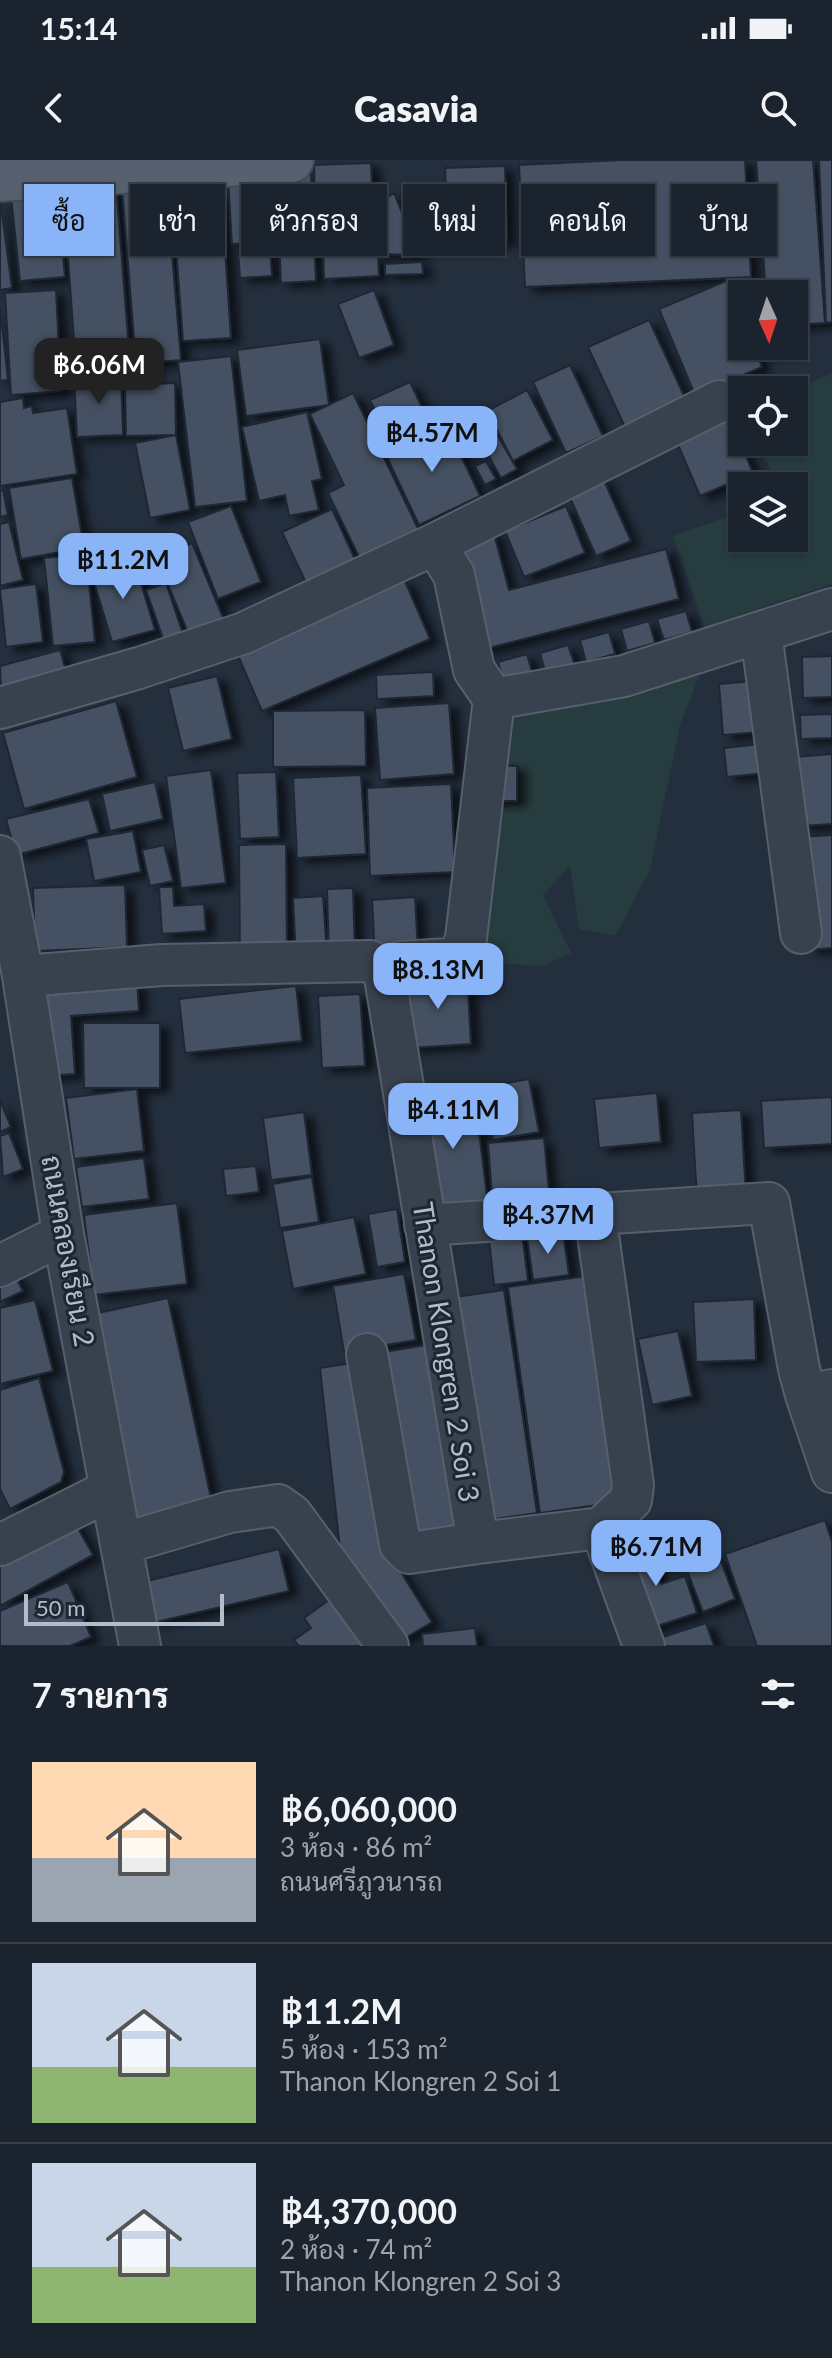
<!DOCTYPE html>
<html lang="th">
<head>
<meta charset="utf-8">
<style>
  body { margin:0; font-family:Lato,Sarabun,sans-serif; background:#242b36; color:#f1f3f6; height:100vh; display:flex; flex-direction:column; font-size:30px; white-space:nowrap }
  * { box-sizing:border-box; margin:0 }
  p { font-size:26px; color:#a0a4aa }
  .icon { flex:none; width:44px; height:44px; fill:none; stroke:currentColor; stroke-width:2; stroke-linecap:round; stroke-linejoin:round }
  .map { position:relative; height:1486px; overflow:hidden }
  .sheet { display:flex; flex-direction:column; background:#1b232e; flex:1 }
  .sheet>* { flex:none }
  .banner { position:absolute; left:24px; top:24px; width:784px; height:72px; display:flex; gap:16px }
  .needle { width:52px; rotate:177deg }
  .controls { position:absolute; left:728px; top:120px; display:grid; gap:16px }
  .controls a { display:grid; place-items:center; width:80px; height:80px; border-radius:0px; background:#1b232e; box-shadow:0 2px 6px #0004,0 0 0 2px #39404a; font-size:40px }
  .scale { position:absolute; left:24px; bottom:20px; width:200px; box-sizing:border-box; padding-left:8px; border:4px solid #b4bcc9; border-top:0; font-size:22px; line-height:28px; white-space:nowrap; color:#b4bcc9; -webkit-text-stroke:6px #1d2633; paint-order:stroke }
  .price { position:absolute; translate:-50% -68px; padding:0 18px; border-radius:16px; background:#8ab4f8; color:#111; font-size:26px; line-height:52px; filter:drop-shadow(0 2px 4px #0008) }
  .price::after { content:''; position:absolute; left:50%; top:48px; width:24px; height:18px; margin-left:-12px; background:inherit; clip-path:polygon(0 0,100% 0,50% 100%) }
  .price.active { background:#222; color:#fff }
  ul { padding:0; list-style:none }
  li { display:flex; align-items:center; gap:24px; height:200px; padding:0 32px }
  li+li { border-top:2px solid #39404a }
  li span { display:grid; place-items:center; flex:none; width:224px; height:160px; border-radius:0px; color:#555 }
  li>.icon { margin-inline-start:auto }
  span .icon { width:96px; height:96px; fill:#fffc; stroke-width:1 }
  li b { font-size:34px }
  h2 { display:flex; justify-content:space-between; align-items:center; height:96px; padding:0 32px; font-size:34px }
  .chip { padding:0 28px; border-radius:0px; background:#1b232e; box-shadow:0 2px 6px #0004,0 0 0 2px #39404a; font-size:28px; line-height:72px }
  .chip.active { background:#8ab4f8; color:#111 }
  .status { display:flex; justify-content:space-between; align-items:center; height:56px; padding:0 40px; background:#1b232e; direction:ltr }
  .status svg { height:22px; fill:currentColor }
  header { display:flex; justify-content:space-between; align-items:center; height:104px; padding:0 32px; background:#1b232e; font-size:36px; font-weight:800 }
  .map>svg:first-child { display:block }
</style>
</head>
<body>
<div class="status"><b>15:14</b><svg viewBox="0 0 49 12"><path d="M0 12V9h3v3zM5 12V6h3v6zM10 12V3h3v9zM15 12V0h3v12zM26 1h20v11H26zM47 4h2v5h-2z"/></svg></div>
<header><svg class="icon" aria-label="back" viewBox="0 0 24 24"><path d="M15 5l-7 7 7 7"/></svg>Casavia<svg class="icon" aria-label="search" viewBox="0 0 24 24"><circle cx="10" cy="10" r="6"/><path d="M15 15l6 6"/></svg></header>
<div class="map">
<svg width="832" height="1486" viewBox="0 0 832 1486">
  <defs>
    <filter id="shadow"><feDropShadow dx="9" dy="5" stdDeviation="4" flood-color="#0009"/></filter>
  </defs>
  <rect width="100%" height="100%" fill="#242f3e"/>
  <!-- green -->
  <path fill="#263c3f" d="M 832,213 L 832,424 L 704,467 L 673,376 L 742,352 L 742,378 L 794,378 L 794,326 L 777,326 L 759,282 L 794,282 L 794,230 Z
    M 699,516 L 680,565 L 650,710 L 615,776 L 579,769 L 570,706 L 543,735 L 571,793 L 543,806 L 471,802 L 492,650 L 520,645 L 520,606 L 501,602 L 504,560 Z"/>
  <!-- building -->
  <path fill="#455162" stroke="#1f2835" stroke-width="2" filter="url(#shadow)" d="M 621,0 L 745,0 L 751,117 L 525,127 L 519,5 Z
    M 756,0 L 813,0 L 825,163 L 794,165 L 794,134 L 766,134 Z
    M 819,0 L 832,0 L 832,162 L 826,163 Z
    M 371,3 L 374,76 L 316,79 L 314,5 Z
    M 505,6 L 507,82 L 448,84 L 445,8 Z
    M 311,14 L 316,121 L 281,123 L 276,15 Z
    M 271,16 L 275,82 L 232,84 L 228,19 Z
    M 166,24 L 181,200 L 136,204 L 122,28 Z
    M 116,25 L 130,203 L 76,207 L 63,30 Z
    M 221,30 L 231,178 L 183,181 L 172,34 Z
    M 57,32 L 65,117 L 20,121 L 11,36 Z
    M 394,33 L 419,95 L 379,94 L 379,43 Z
    M 0,39 L 12,128 L 0,130 Z
    M 270,88 L 272,116 L 240,118 L 238,90 Z
    M 347,89 L 348,97 L 378,96 L 379,116 L 324,119 L 323,90 Z
    M 422,102 L 423,114 L 385,115 L 385,104 Z
    M 726,121 L 742,158 L 742,186 L 754,186 L 762,207 L 695,235 L 659,149 Z
    M 56,130 L 61,231 L 11,235 L 5,133 Z
    M 374,130 L 394,185 L 359,198 L 338,144 Z
    M 0,147 L 8,220 L 0,221 Z
    M 649,160 L 686,240 L 625,267 L 588,187 Z
    M 320,179 L 329,245 L 246,256 L 237,190 Z
    M 231,196 L 247,341 L 195,347 L 178,202 Z
    M 570,205 L 603,276 L 566,293 L 533,222 Z
    M 121,215 L 123,275 L 77,277 L 74,217 Z
    M 410,222 L 426,256 L 386,274 L 370,240 Z
    M 175,223 L 176,275 L 126,276 L 125,225 Z
    M 527,230 L 553,280 L 513,301 L 487,251 Z
    M 353,233 L 422,377 L 363,405 L 328,333 L 344,325 L 310,254 Z
    M 23,238 L 24,248 L 32,246 L 33,253 L 67,248 L 77,314 L 0,326 L 0,242 Z
    M 481,247 L 517,309 L 501,318 L 466,255 Z
    M 727,251 L 753,313 L 700,336 L 673,273 Z
    M 307,252 L 322,319 L 312,321 L 319,350 L 289,356 L 285,335 L 259,341 L 242,267 Z
    M 446,264 L 480,336 L 419,365 L 385,293 Z
    M 176,275 L 190,350 L 150,358 L 135,283 Z
    M 486,301 L 496,319 L 485,325 L 475,306 Z
    M 602,316 L 631,381 L 596,396 L 567,331 Z
    M 72,318 L 84,388 L 21,399 L 9,328 Z
    M 3,330 L 8,355 L 0,357 L 0,331 Z
    M 231,346 L 261,422 L 218,439 L 188,362 Z
    M 566,346 L 585,393 L 524,417 L 505,371 Z
    M 332,349 L 357,404 L 308,427 L 282,372 Z
    M 9,362 L 23,420 L 0,426 L 0,364 Z
    M 493,370 L 509,430 L 666,389 L 679,439 L 481,490 L 453,380 Z
    M 192,383 L 224,460 L 189,475 L 157,398 Z
    M 86,394 L 95,482 L 53,486 L 44,398 Z
    M 134,400 L 155,470 L 112,482 L 91,412 Z
    M 404,419 L 430,479 L 262,551 L 236,491 Z
    M 166,423 L 183,474 L 164,481 L 146,430 Z
    M 36,424 L 43,482 L 6,487 L 0,429 Z
    M 686,451 L 692,472 L 664,480 L 657,459 Z
    M 649,461 L 655,483 L 627,491 L 621,469 Z
    M 609,472 L 615,494 L 586,502 L 580,480 Z
    M 568,485 L 575,506 L 546,515 L 540,493 Z
    M 60,490 L 67,514 L 1,532 L 0,506 Z
    M 527,494 L 533,516 L 504,524 L 498,502 Z
    M 832,496 L 832,537 L 803,538 L 802,497 Z
    M 433,512 L 434,536 L 377,539 L 376,515 Z
    M 217,516 L 232,579 L 183,591 L 168,528 Z
    M 754,521 L 759,572 L 723,575 L 719,524 Z
    M 116,541 L 137,617 L 24,649 L 3,573 Z
    M 449,543 L 454,614 L 380,620 L 375,548 Z
    M 365,550 L 366,606 L 273,607 L 273,551 Z
    M 832,554 L 832,578 L 801,579 L 800,555 Z
    M 762,584 L 765,613 L 727,617 L 724,588 Z
    M 832,594 L 832,664 L 799,666 L 795,597 Z
    M 489,605 L 517,606 L 517,641 L 488,641 Z
    M 211,610 L 226,723 L 181,728 L 166,616 Z
    M 276,612 L 279,677 L 240,679 L 237,613 Z
    M 361,615 L 366,694 L 297,698 L 293,618 Z
    M 155,622 L 163,659 L 110,671 L 102,634 Z
    M 451,624 L 455,712 L 370,716 L 367,628 Z
    M 89,639 L 99,673 L 16,695 L 6,659 Z
    M 133,671 L 141,712 L 94,721 L 86,679 Z
    M 832,675 L 832,788 L 809,790 L 800,677 Z
    M 286,684 L 287,799 L 240,800 L 239,685 Z
    M 164,685 L 173,721 L 150,726 L 142,690 Z
    M 125,725 L 127,787 L 35,791 L 33,728 Z
    M 159,727 L 173,727 L 174,746 L 204,744 L 206,771 L 162,774 Z
    M 353,728 L 355,795 L 329,795 L 327,729 Z
    M 323,736 L 327,796 L 296,798 L 293,738 Z
    M 415,737 L 418,793 L 375,796 L 372,740 Z
    M 467,814 L 471,884 L 410,888 L 406,818 Z
    M 137,822 L 139,851 L 71,856 L 75,914 L 47,916 L 40,829 Z
    M 296,826 L 302,881 L 185,893 L 179,839 Z
    M 360,834 L 365,906 L 322,908 L 318,836 Z
    M 83,863 L 160,863 L 160,928 L 84,928 Z
    M 529,919 L 539,972 L 493,980 L 484,927 Z
    M 137,929 L 144,991 L 74,999 L 66,938 Z
    M 474,931 L 488,1045 L 432,1051 L 419,938 Z
    M 657,933 L 661,982 L 599,988 L 594,939 Z
    M 832,937 L 832,984 L 764,988 L 761,941 Z
    M 0,940 L 11,967 L 0,972 Z
    M 741,950 L 746,1037 L 697,1039 L 692,953 Z
    M 304,952 L 312,1015 L 271,1020 L 263,958 Z
    M 9,973 L 23,1009 L 3,1017 L 0,976 Z
    M 544,978 L 550,1043 L 493,1048 L 488,983 Z
    M 144,998 L 149,1039 L 82,1047 L 76,1007 Z
    M 256,1006 L 259,1032 L 226,1036 L 223,1009 Z
    M 312,1017 L 319,1062 L 280,1068 L 273,1024 Z
    M 177,1043 L 187,1124 L 94,1135 L 84,1055 Z
    M 397,1049 L 405,1102 L 377,1107 L 368,1054 Z
    M 354,1057 L 366,1114 L 293,1129 L 282,1071 Z
    M 521,1066 L 528,1121 L 494,1125 L 488,1070 Z
    M 563,1072 L 569,1115 L 533,1120 L 527,1077 Z
    M 11,1108 L 23,1131 L 0,1142 L 0,1113 Z
    M 404,1114 L 416,1180 L 344,1192 L 333,1126 Z
    M 587,1116 L 619,1342 L 540,1353 L 508,1127 Z
    M 504,1130 L 537,1353 L 488,1360 L 455,1137 Z
    M 168,1138 L 212,1343 L 136,1359 L 93,1154 Z
    M 754,1139 L 756,1200 L 696,1202 L 693,1142 Z
    M 35,1140 L 53,1211 L 0,1224 L 0,1148 Z
    M 678,1171 L 692,1236 L 652,1245 L 638,1179 Z
    M 427,1185 L 458,1372 L 402,1381 L 371,1194 Z
    M 364,1201 L 392,1398 L 432,1462 L 395,1484 L 341,1398 L 320,1208 Z
    M 39,1218 L 64,1312 L 61,1322 L 10,1349 L 0,1329 L 0,1230 Z
    M 70,1354 L 93,1395 L 0,1446 L 0,1392 Z
    M 825,1360 L 832,1382 L 832,1486 L 757,1486 L 725,1394 Z
    M 646,1379 L 661,1424 L 685,1416 L 697,1453 L 648,1469 L 620,1387 Z
    M 279,1389 L 289,1431 L 152,1463 L 143,1422 Z
    M 719,1396 L 735,1439 L 703,1452 L 686,1408 Z
    M 68,1422 L 91,1477 L 70,1486 L 0,1486 L 0,1451 Z
    M 329,1440 L 363,1486 L 299,1486 L 294,1480 L 311,1468 L 304,1458 Z
    M 706,1463 L 714,1486 L 653,1486 L 651,1481 Z
    M 475,1468 L 477,1486 L 423,1486 L 422,1474 Z"/>
  <g fill="none" stroke-linecap="round" stroke-linejoin="round">
    <defs>
      <path id="minor" d="M 435,384 L 454,415 L 474,510 L 494,539 L 624,516 L 832,449
        M 761,473 L 801,773
        M 0,548 L 139,508 L 244,473 L 435,384 L 720,241
        M 0,696 L 23,816 L 63,1074 L 140,1486
        M 401,802 L 448,799 L 461,793 L 466,778 L 494,539
        M 23,816 L 162,805 L 370,801 L 384,811 L 478,1383 L 601,1368
        M 595,1053 L 633,1325 L 631,1340 L 601,1368
        M 425,1065 L 769,1043 L 799,1209 L 806,1235 L 832,1230
        M 0,1106 L 63,1074
        M 367,1194 L 400,1384 L 409,1393 L 478,1383
        M 806,1235 L 832,1312
        M 601,1368 L 644,1486
        M 121,1384 L 230,1352 L 278,1345 L 292,1355 L 388,1486
        M 0,1385 L 110,1330"/>
      <path id="major" d="M 0,19 L 291,0"/>
    </defs>
    <!-- minor casing -->
    <use href="#minor" stroke="#565f6c" stroke-width="44"/>
    <!-- major casing -->
    <use href="#major" stroke="#414a57" stroke-width="48"/>
    <!-- minor -->
    <use href="#minor" stroke="#38414e" stroke-width="40"/>
    <!-- major -->
    <use href="#major" stroke="#56606e" stroke-width="44"/>
  </g>
  <g text-anchor="middle" stroke-width="6" stroke-linejoin="round" paint-order="stroke">
    <!-- street labels -->
    <g font-size="28" fill="#b4bcc9" stroke="#1d2633">
      <text transform="translate(68 1091) rotate(80)" y="10">ถนนคลองเรียน 2</text>
      <text transform="translate(446 1192) rotate(81)" y="10">Thanon Klongren 2 Soi 3</text>
    </g>
  </g>
</svg>
<div class="controls">
<a><svg class="needle" viewBox="-14 -14 28 28"><path d="M0-13l5 13h-10z" fill="#e53935"/><path d="M0 13l5-13h-10z" fill="#a0a4aa"/></svg></a>
<a><svg class="icon" aria-label="locate" viewBox="0 0 24 24"><circle cx="12" cy="12" r="6"/><path d="M12 2v4M12 18v4M2 12h4M18 12h4"/></svg></a>
<a><svg class="icon" aria-label="layers" viewBox="0 0 24 24"><path d="M12 4l9 5-9 5-9-5zM3 14l9 5 9-5"/></svg></a>
</div>
<div class="scale">50 m</div>
<b class="price active" style="left:99px;top:246px">฿6.06M</b>
<b class="price" style="left:432px;top:314px">฿4.57M</b>
<b class="price" style="left:123px;top:441px">฿11.2M</b>
<b class="price" style="left:438px;top:851px">฿8.13M</b>
<b class="price" style="left:453px;top:991px">฿4.11M</b>
<b class="price" style="left:548px;top:1096px">฿4.37M</b>
<b class="price" style="left:656px;top:1428px">฿6.71M</b>
<div class="banner">
<a class="chip active">ซื้อ</a>
<a class="chip">เช่า</a>
<a class="chip">ตัวกรอง</a>
<a class="chip">ใหม่</a>
<a class="chip">คอนโด</a>
<a class="chip">บ้าน</a>
</div>
</div>
<section class="sheet">
<h2>7 รายการ<svg class="icon" aria-label="filters" viewBox="0 0 24 24"><path d="M4 7h16M4 17h16"/><circle cx="9" cy="7" r="2"/><circle cx="15" cy="17" r="2"/></svg></h2>
<ul>
<li><span style="background:linear-gradient(#ffd9b3 60%,#9aa5b1 0)"><svg class="icon" aria-label="home" viewBox="0 0 24 24"><path d="M3 11l9-7 9 7M6 9v11h12V9"/></svg></span><div><b>฿6,060,000</b><p>3 ห้อง · 86 m²</p><p>ถนนศรีภูวนารถ</p></div></li>
<li><span style="background:linear-gradient(#c9d6e8 65%,#8fb573 0)"><svg class="icon" aria-label="home" viewBox="0 0 24 24"><path d="M3 11l9-7 9 7M6 9v11h12V9"/></svg></span><div><b>฿11.2M</b><p>5 ห้อง · 153 m²</p><p>Thanon Klongren 2 Soi 1</p></div></li>
<li><span style="background:linear-gradient(#c9d6e8 65%,#8fb573 0)"><svg class="icon" aria-label="home" viewBox="0 0 24 24"><path d="M3 11l9-7 9 7M6 9v11h12V9"/></svg></span><div><b>฿4,370,000</b><p>2 ห้อง · 74 m²</p><p>Thanon Klongren 2 Soi 3</p></div></li>
</ul>
</section>
</body>
</html>
